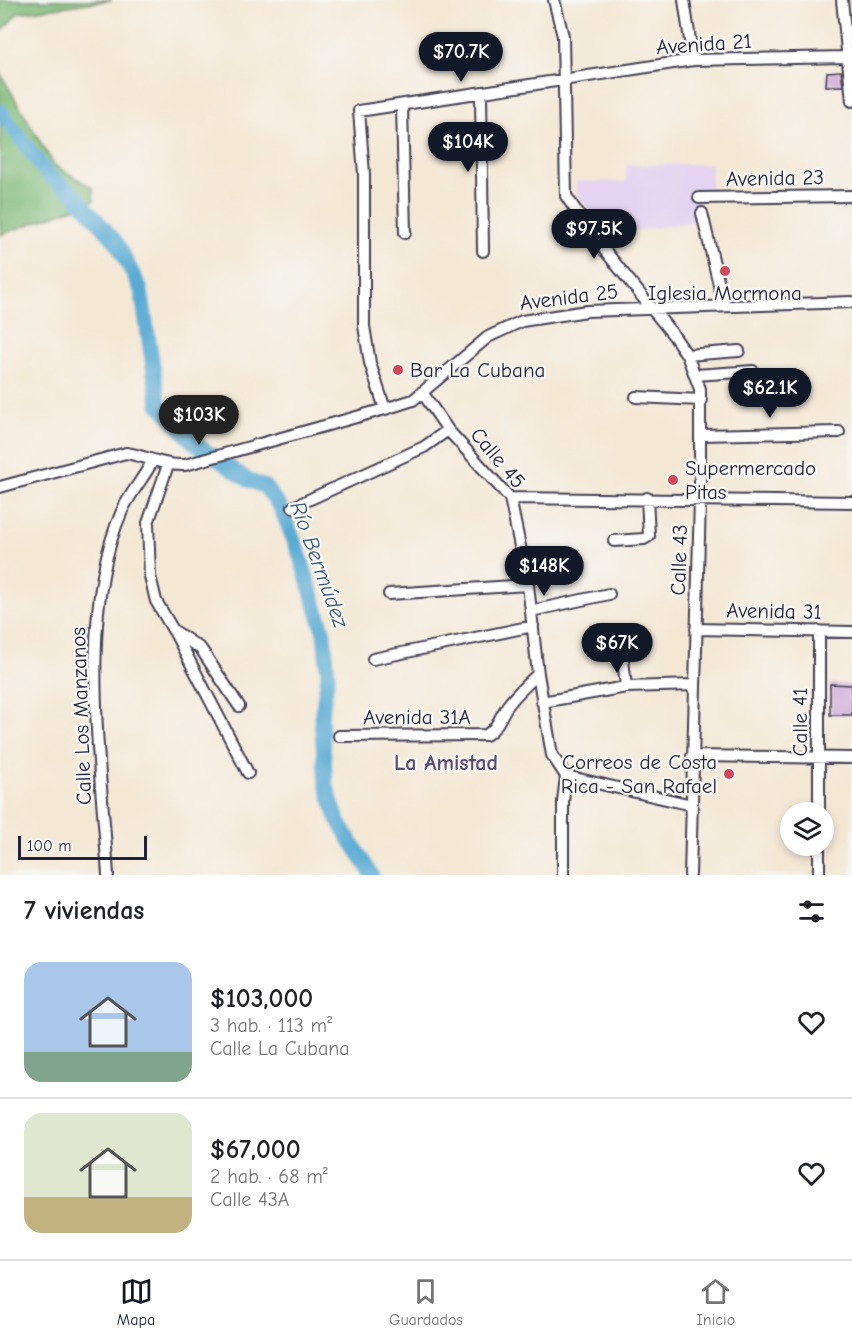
<!DOCTYPE html>
<html lang="es">
<head>
<meta charset="utf-8">
<style>
  body { margin:0; font-family:"Comic Neue",sans-serif; background:#f6f6f6; color:#202124; height:100vh; display:flex; flex-direction:column; font-size:22px; white-space:nowrap }
  * { box-sizing:border-box; margin:0 }
  p { font-size:20px; color:#757577 }
  .icon { flex:none; width:33px; height:33px; fill:none; stroke:currentColor; stroke-width:2; stroke-linecap:round; stroke-linejoin:round }
  .map { position:relative; height:875px; overflow:hidden }
  .sheet { display:flex; flex-direction:column; background:#fff; flex:1 }
  .sheet>* { flex:none }
  .fabs { position:absolute; left:780px; top:802px; display:grid; gap:12px }
  .fabs a { display:grid; place-items:center; width:54px; height:54px; border-radius:50%; background:#fff; box-shadow:0 3px 9px #0003; font-size:30px }
  .scale { position:absolute; left:18px; bottom:15px; width:129px; box-sizing:border-box; padding-left:6px; border:3px solid #22223b; border-top:0; font-size:16px; line-height:21px; white-space:nowrap; color:#22223b; -webkit-text-stroke:4px #f6f6f2; paint-order:stroke }
  .price { position:absolute; translate:-50% -51px; padding:0 14px; border-radius:21px; background:#111827; color:#fff; font-size:20px; line-height:39px; filter:drop-shadow(0 2px 3px #0008) }
  .price::after { content:''; position:absolute; left:50%; top:36px; width:18px; height:14px; margin-left:-9px; background:inherit; clip-path:polygon(0 0,100% 0,50% 100%) }
  .price.active { background:#222; color:#fff }
  ul { padding:0; list-style:none }
  li { display:flex; align-items:center; gap:18px; height:150px; padding:0 24px }
  li+li { border-top:2px solid #e0e0e0 }
  li span { display:grid; place-items:center; flex:none; width:168px; height:120px; border-radius:18px; color:#555 }
  li>.icon { margin-inline-start:auto }
  span .icon { width:72px; height:72px; fill:#fffc; stroke-width:1 }
  li b { font-size:26px }
  h2 { display:flex; justify-content:space-between; align-items:center; height:72px; padding:0 24px; font-size:26px }
  .menu { display:flex; justify-content:space-around; align-items:center; height:84px; border-top:2px solid #e0e0e0; background:#fff; font-size:16px; color:#757577 }
  .menu a { display:grid; justify-items:center; gap:3px }
  .menu .active { color:#111827 }
  .map>svg:first-child { display:block }
</style>
</head>
<body>
<div class="map">
<svg width="852" height="875" viewBox="0 0 852 875">
  <rect width="100%" height="100%" fill="#f6f6f2"/>
  <filter id="ink" filterUnits="userSpaceOnUse"><feTurbulence type="fractalNoise" baseFrequency=".0167" numOctaves="2"/><feDisplacementMap in="SourceGraphic" scale="12" xChannelSelector="R" yChannelSelector="G"/><feConvolveMatrix kernelMatrix="1 2 1 2 8 2 1 2 1" color-interpolation-filters="sRGB"/></filter>
  <filter id="wash" filterUnits="userSpaceOnUse"><feTurbulence type="fractalNoise" baseFrequency=".008" numOctaves="4" result="noise"/><feDisplacementMap in="SourceGraphic" scale="24" xChannelSelector="R" yChannelSelector="G"/><feGaussianBlur stdDeviation="1.35" result="paint"/><feColorMatrix in="noise" values="0 0 0 0 0 0 0 0 0 0 0 0 0 0 0 0 0 1.4 0 .05"/><feComposite in="paint" operator="in"/></filter>
  <g filter="url(#wash)">
    <rect width="100%" height="100%" fill="#f4e8d5"/>
    <!-- built -->
    <path fill="#e4d3f1" d="M 711,164 L 711,194 L 695,195 L 700,221 L 609,235 L 602,230 L 576,191 L 576,181 L 626,182 L 626,165 Z"/>
    <!-- forest -->
    <path fill="#7fb977" stroke="#506e59" stroke-width="1.5" d="M 0,0 L 112,0 L 18,13 L 0,33 Z
      M 0,73 L 54,165 L 93,188 L 94,201 L 0,235 Z"/>
    <g fill="none" stroke-linecap="round" stroke-linejoin="round">
      <!-- river -->
      <path stroke="#5aabd4" stroke-width="15" d="M 0,111 L 47,174 L 73,193 L 117,243 L 141,290 L 159,404 L 193,442 L 248,480 L 265,487 L 280,507 L 298,550 L 324,633 L 328,676 L 321,718 L 326,784 L 338,821 L 372,875"/>
    </g>
    <g id="blocks">
      <!-- building -->
      <path fill="#c99cd5" d="M 841,71 L 843,86 L 826,86 L 827,72 Z
        M 830,684 L 852,685 L 852,715 L 830,715 Z"/>
    </g>
  </g>
  <g filter="url(#ink)">
    <use href="#blocks" fill-opacity="0" stroke="#424052" stroke-width="1.5"/>
    <g fill="none" stroke-linecap="round" stroke-linejoin="round">
      <defs>
        <path id="minor" d="M 554,0 L 563,36 L 566,196 L 594,237 L 674,336 L 687,355 L 700,389 L 700,499 L 690,875
          M 684,0 L 693,60
          M 842,0 L 852,101
          M 481,94 L 483,251
          M 402,106 L 405,233
          M 699,198 L 852,196
          M 702,213 L 724,306
          M 687,355 L 739,351
          M 696,375 L 753,371
          M 422,392 L 448,430 L 510,498 L 528,585 L 538,674 L 552,755 L 566,776 L 563,802 L 563,875
          M 636,397 L 701,400
          M 385,409 L 370,363 L 364,326 L 364,174 L 359,111 L 693,60 L 847,57
          M 701,435 L 839,432
          M 168,465 L 148,523 L 150,576 L 156,601 L 173,630 L 201,649 L 239,706
          M 0,487 L 126,453 C 146,456 163,466 185,465 L 385,409 L 413,400 L 488,337 L 522,321 L 587,311 L 852,302
          M 510,498 L 852,502
          M 293,507 L 424,447 L 448,430
          M 614,541 L 644,539 L 649,536 L 647,498
          M 389,594 L 528,585
          M 531,611 L 609,594
          M 696,629 L 852,632
          M 620,632 L 626,687
          M 175,633 L 248,773
          M 373,659 L 533,626
          M 542,702 L 626,687 L 695,685
          M 339,736 L 486,735 C 498,728 500,716 508,705 C 517,693 527,684 538,674
          M 692,756 L 852,758
          M 566,776 L 692,805
          M 819,813 L 819,631
          M 108,875 C 101,766 77,612 122,511 C 130,493 144,478 153,460
          M 819,875 L 819,846"/>
      </defs>
      <!-- minor casing -->
      <use href="#minor" stroke="#424052" stroke-width="14"/>
      <!-- minor -->
      <use href="#minor" stroke="#fff" stroke-width="10"/>
    </g>
  </g>
  <!-- markers -->
  <g fill="#d1495b" stroke="#f6f6f2" stroke-width="2">
    <circle cx="725" cy="271" r="6"/>
    <circle cx="398" cy="370" r="6"/>
    <circle cx="673" cy="480" r="6"/>
    <circle cx="729" cy="774" r="6"/>
  </g>
  <g text-anchor="middle" stroke-width="5" stroke-linejoin="round" paint-order="stroke">
    <!-- street labels -->
    <g font-size="21" fill="#22223b" stroke="#f6f6f2">
      <text transform="translate(704 44) rotate(-4)" y="7">Avenida 21</text>
      <text transform="translate(775 178) rotate(-1)" y="7">Avenida 23</text>
      <text transform="translate(569 297) rotate(-7)" y="7">Avenida 25</text>
      <text transform="translate(498 458) rotate(50)" y="7">Calle 45</text>
      <text transform="translate(679 560) rotate(-88)" y="7">Calle 43</text>
      <text transform="translate(774 611) rotate(1)" y="7">Avenida 31</text>
      <text transform="translate(81 716) rotate(-92)" y="7">Calle Los Manzanos</text>
      <text x="417" y="724">Avenida 31A</text>
      <text transform="translate(800 722) rotate(-90)" y="7">Calle 41</text>
    </g>
    <!-- poi labels -->
    <g font-size="21" fill="#22223b" stroke="#f6f6f2" text-anchor="start">
      <text x="725" y="300" text-anchor="middle">Iglesia Mormona</text>
      <text x="410" y="377">Bar La Cubana</text>
      <text x="685" y="475">Supermercado<tspan x="685" dy="24">Pitas</tspan></text>
      <text x="717" y="769" text-anchor="end">Correos de Costa<tspan x="717" dy="24">Rica - San Rafael</tspan></text>
    </g>
    <!-- water labels -->
    <g font-size="22" font-style="italic" fill="#385978" stroke="#f6f6f2">
      <text transform="translate(320 564) rotate(70)" y="8">Río Bermúdez</text>
    </g>
    <!-- neighbourhood labels -->
    <g font-size="22" font-weight="bold" fill="#5c4d71" stroke="#f6f6f2">
      <text x="446" y="770">La Amistad</text>
    </g>
  </g>
</svg>
<div class="fabs">
<a><svg class="icon" aria-label="layers" viewBox="0 0 24 24"><path d="M12 4l9 5-9 5-9-5zM3 14l9 5 9-5"/></svg></a>
</div>
<div class="scale">100 m</div>
<b class="price" style="left:461px;top:83px">$70.7K</b>
<b class="price" style="left:468px;top:173px">$104K</b>
<b class="price" style="left:594px;top:260px">$97.5K</b>
<b class="price" style="left:770px;top:419px">$62.1K</b>
<b class="price active" style="left:199px;top:446px">$103K</b>
<b class="price" style="left:544px;top:597px">$148K</b>
<b class="price" style="left:617px;top:674px">$67K</b>
</div>
<section class="sheet">
<h2>7 viviendas<svg class="icon" aria-label="filters" viewBox="0 0 24 24"><path d="M4 7h16M4 17h16"/><circle cx="9" cy="7" r="2"/><circle cx="15" cy="17" r="2"/></svg></h2>
<ul>
<li><span style="background:linear-gradient(#a9c7e8 75%,#7fa58c 0)"><svg class="icon" aria-label="home" viewBox="0 0 24 24"><path d="M3 11l9-7 9 7M6 9v11h12V9"/></svg></span><div><b>$103,000</b><p>3 hab. · 113 m²</p><p>Calle La Cubana</p></div><svg class="icon" aria-label="heart" viewBox="0 0 24 24"><path d="M12 20l-8-8c-3-5 5-10 8-4 3-6 11-1 8 4z"/></svg></li>
<li><span style="background:linear-gradient(#dfe7d0 70%,#c2b280 0)"><svg class="icon" aria-label="home" viewBox="0 0 24 24"><path d="M3 11l9-7 9 7M6 9v11h12V9"/></svg></span><div><b>$67,000</b><p>2 hab. · 68 m²</p><p>Calle 43A</p></div><svg class="icon" aria-label="heart" viewBox="0 0 24 24"><path d="M12 20l-8-8c-3-5 5-10 8-4 3-6 11-1 8 4z"/></svg></li>
</ul>
</section>
<nav class="menu">
<a class="active"><svg class="icon" aria-label="map" viewBox="0 0 24 24"><path d="M3 6l6-2 6 2 6-2v14l-6 2-6-2-6 2zM9 4v14M15 6v14"/></svg>Mapa</a>
<a><svg class="icon" aria-label="saved" viewBox="0 0 24 24"><path d="M7 4h10v16l-5-4-5 4z"/></svg>Guardados</a>
<a><svg class="icon" aria-label="home" viewBox="0 0 24 24"><path d="M3 11l9-7 9 7M6 9v11h12V9"/></svg>Inicio</a>
</nav>
</body>
</html>
